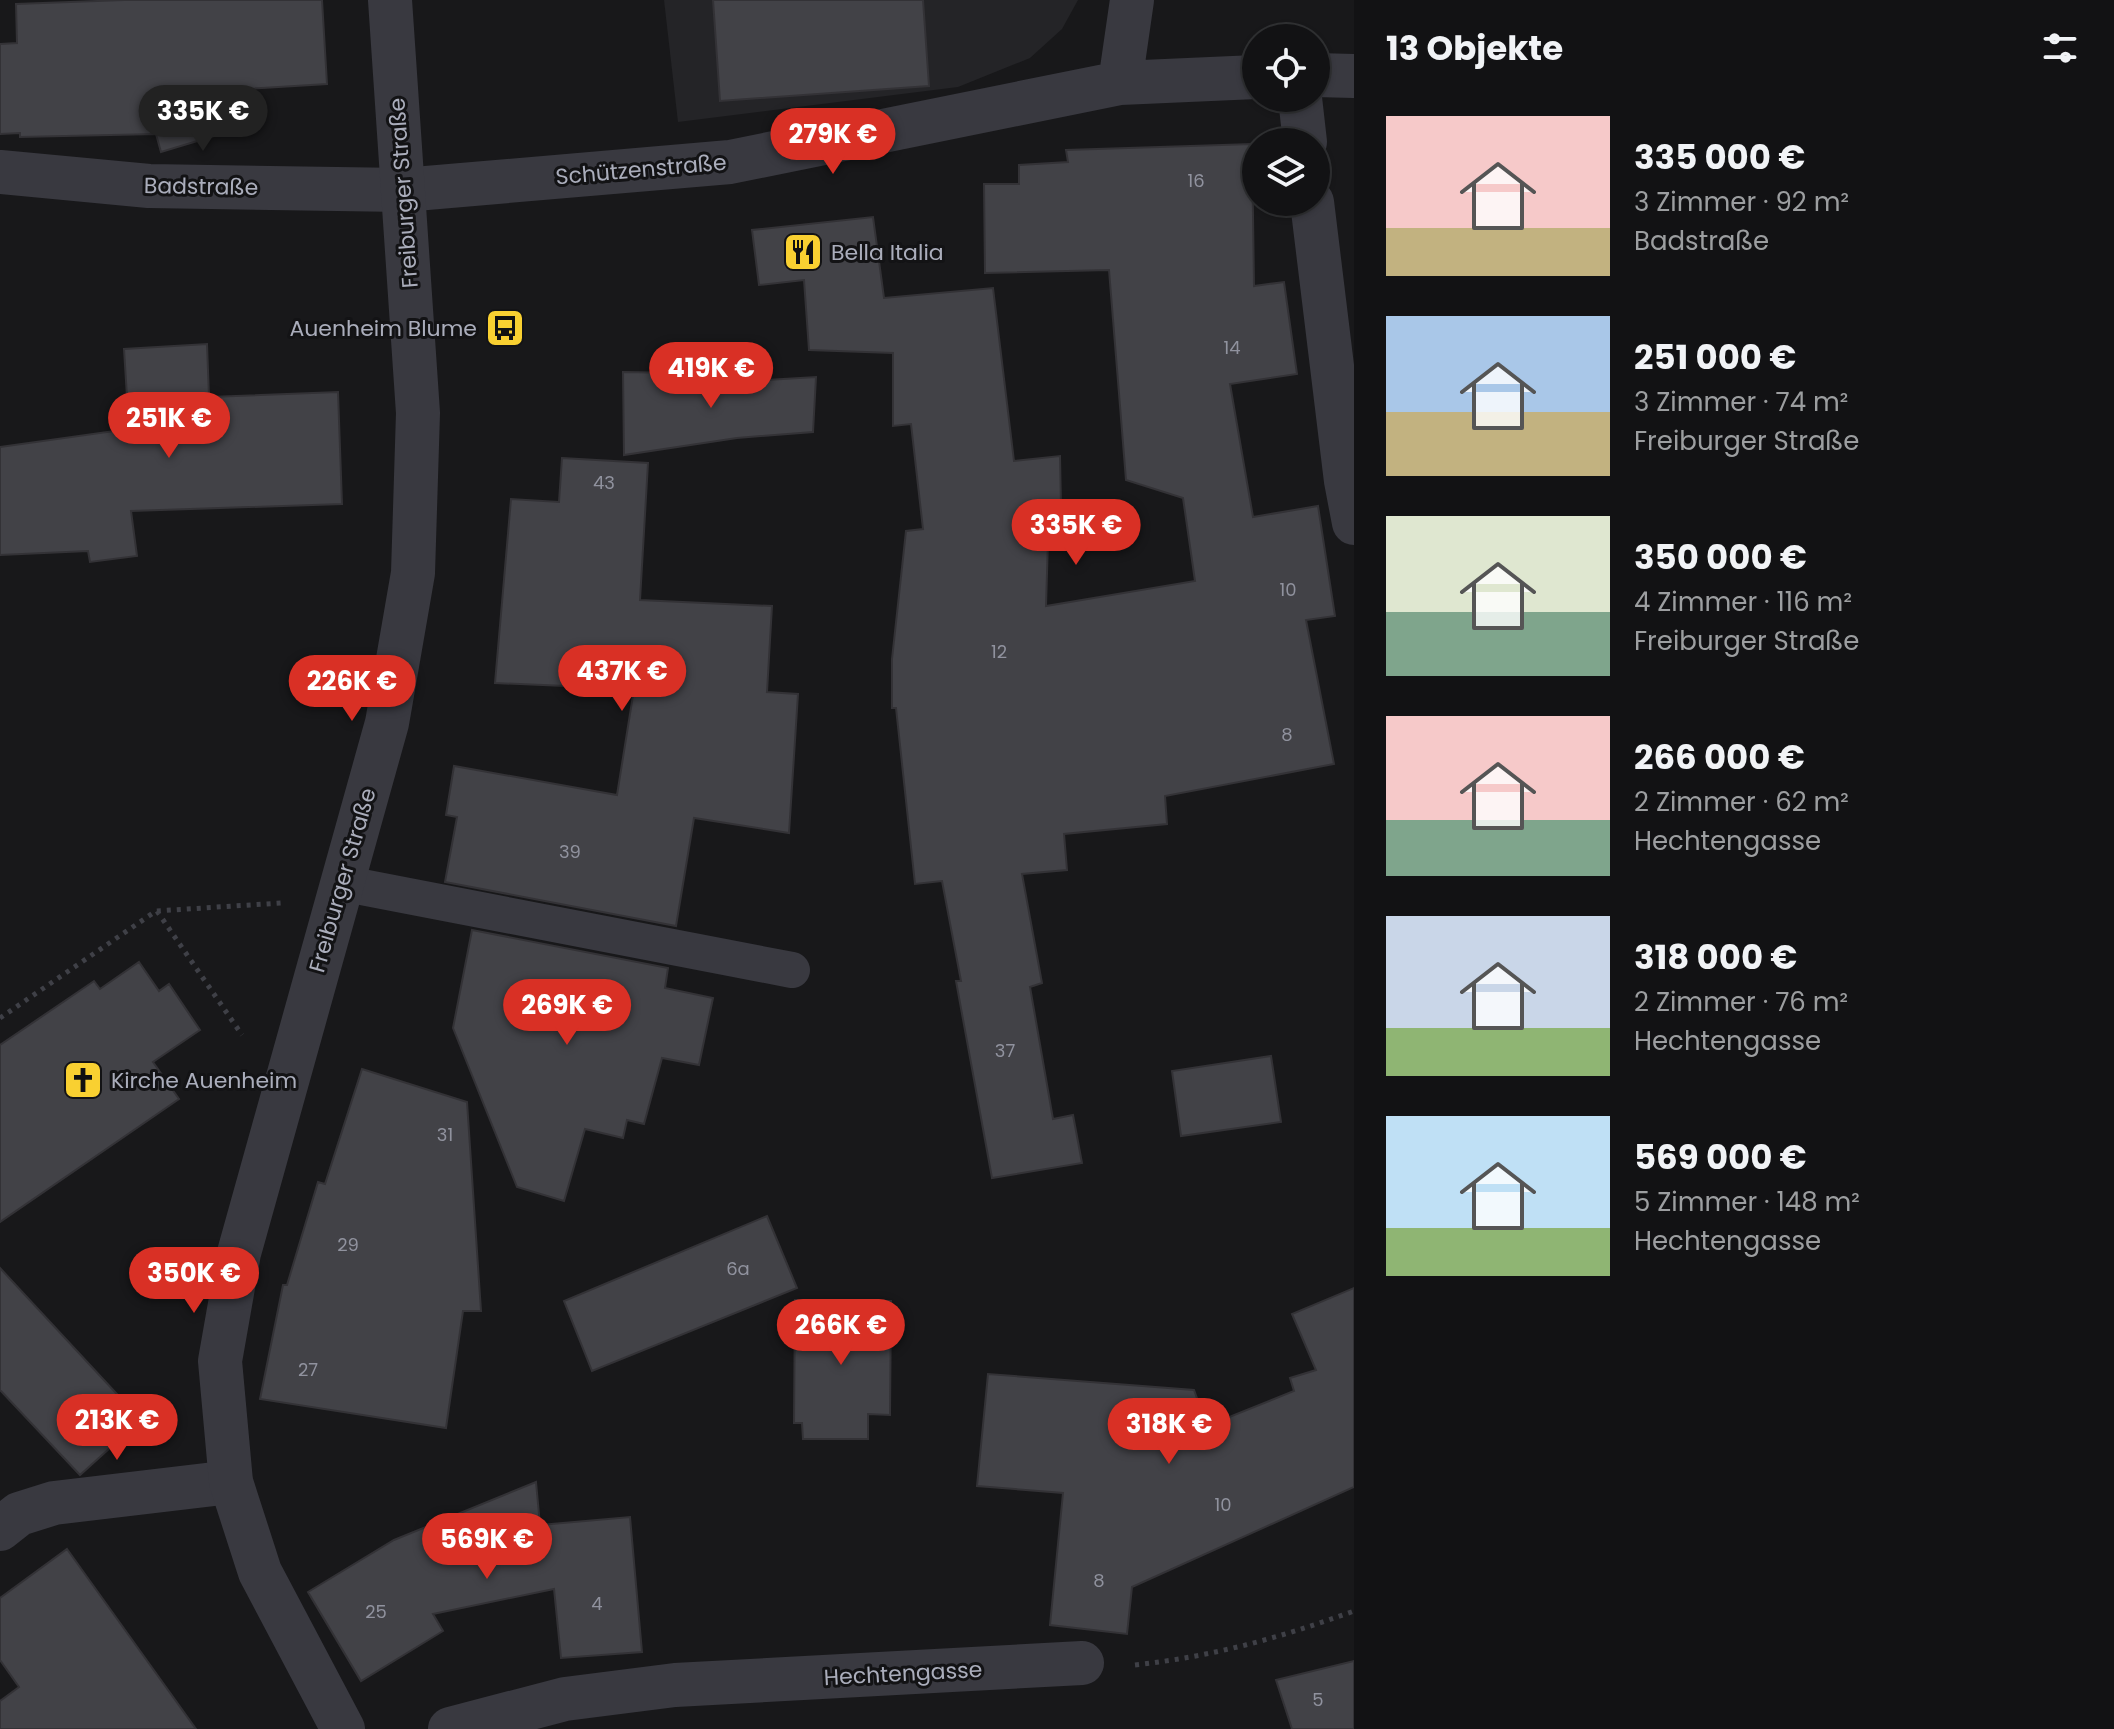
<!DOCTYPE html>
<html lang="de">
<head>
<meta charset="utf-8">
<style>
  body { margin:0; font-family:Poppins,sans-serif; background:#1f2022; color:#f1f3f6; height:100vh; display:flex; flex-direction:column; font-size:30px; white-space:nowrap }
  * { box-sizing:border-box; margin:0 }
  p { font-size:26px; color:#9c9ea0 }
  .icon { flex:none; width:44px; height:44px; fill:none; stroke:currentColor; stroke-width:2; stroke-linecap:round; stroke-linejoin:round }
  .map { position:relative; flex:1; overflow:hidden }
  .side { display:flex; flex-direction:column; background:#121214; width:760px }
  .side>* { flex:none }
  .tools { position:absolute; left:1242px; top:24px; display:grid; gap:16px }
  .tools a { display:grid; place-items:center; width:88px; height:88px; border-radius:50%; background:#121214; box-shadow:0 2px 6px #0004,0 0 0 2px #313234; font-size:40px }
  .price { position:absolute; translate:-50% -68px; padding:0 18px; border-radius:28px; background:#d93025; color:#fff; font-size:26px; line-height:52px; filter:drop-shadow(0 2px 4px #0008) }
  .price::after { content:''; position:absolute; left:50%; top:48px; width:24px; height:18px; margin-left:-12px; background:inherit; clip-path:polygon(0 0,100% 0,50% 100%) }
  .price.on { background:#222; color:#fff }
  ul { padding:0; list-style:none }
  li { display:flex; align-items:center; gap:24px; height:200px; padding:0 32px }
  li span { display:grid; place-items:center; flex:none; width:224px; height:160px; border-radius:0px; color:#555 }
  li>.icon { margin-inline-start:auto }
  span .icon { width:96px; height:96px; fill:#fffc; stroke-width:1 }
  li b { font-size:34px }
  h2 { display:flex; justify-content:space-between; align-items:center; height:96px; padding:0 32px; font-size:34px }
  main { display:flex; flex:1; min-height:0 }
  .map>svg:first-child { display:block }
</style>
</head>
<body>
<main>
<div class="map">
<svg width="1354" height="1729" viewBox="0 0 1354 1729">
  <rect width="100%" height="100%" fill="#18181a"/>
  <!-- built -->
  <path fill="#242427" d="M 664,0 L 1078,0 L 1062,29 L 1030,58 L 958,87 L 678,122 Z"/>
  <!-- building -->
  <path fill="#424247" stroke="#333236" stroke-width="2" d="M 124,0 L 322,0 L 327,84 L 215,91 L 227,132 L 161,152 L 156,134 L 20,137 L 20,133 L 0,134 L 0,44 L 17,43 L 16,4 Z
    M 713,0 L 923,0 L 929,86 L 720,101 Z
    M 1252,144 L 1254,286 L 1284,282 L 1297,374 L 1230,384 L 1253,517 L 1318,506 L 1335,616 L 1306,620 L 1334,764 L 1165,796 L 1167,824 L 1064,834 L 1067,870 L 1022,874 L 1042,983 L 1030,987 L 1053,1119 L 1073,1115 L 1082,1163 L 992,1178 L 956,981 L 961,981 L 942,881 L 915,884 L 896,708 L 892,708 L 892,659 L 906,531 L 923,529 L 911,424 L 893,426 L 893,353 L 809,350 L 804,280 L 759,285 L 752,230 L 873,217 L 884,298 L 993,288 L 1014,461 L 1060,456 L 1061,507 L 1049,508 L 1046,606 L 1195,581 L 1183,498 L 1126,480 L 1109,270 L 985,273 L 984,184 L 1019,184 L 1019,165 L 1068,162 L 1066,150 Z
    M 207,344 L 209,397 L 338,392 L 342,504 L 131,511 L 137,556 L 90,562 L 88,551 L 0,555 L 0,447 L 129,429 L 124,349 Z
    M 623,372 L 678,373 L 678,385 L 816,377 L 813,432 L 737,438 L 624,455 Z
    M 562,458 L 648,463 L 640,600 L 772,606 L 767,692 L 798,694 L 789,833 L 694,818 L 676,926 L 445,882 L 457,817 L 446,815 L 454,766 L 617,795 L 634,689 L 495,683 L 511,499 L 559,502 Z
    M 472,930 L 668,968 L 665,988 L 713,998 L 699,1065 L 662,1058 L 644,1124 L 627,1120 L 623,1138 L 585,1129 L 564,1201 L 517,1187 L 453,1028 Z
    M 139,962 L 159,991 L 169,984 L 200,1030 L 153,1062 L 179,1099 L 0,1222 L 0,1045 L 94,981 L 100,989 Z
    M 1271,1056 L 1281,1122 L 1181,1136 L 1172,1071 Z
    M 362,1069 L 467,1102 L 481,1311 L 463,1311 L 446,1428 L 260,1399 L 283,1285 L 287,1285 L 318,1182 L 325,1184 Z
    M 767,1216 L 797,1288 L 592,1371 L 564,1301 Z
    M 0,1268 L 141,1420 L 80,1475 L 0,1390 Z
    M 1354,1288 L 1354,1487 L 1132,1587 L 1127,1634 L 1050,1625 L 1063,1493 L 977,1486 L 988,1374 L 1194,1390 L 1207,1426 L 1294,1391 L 1290,1378 L 1316,1370 L 1292,1314 Z
    M 795,1300 L 891,1301 L 890,1415 L 868,1414 L 868,1439 L 803,1439 L 802,1423 L 794,1423 Z
    M 536,1482 L 540,1525 L 630,1517 L 642,1652 L 561,1658 L 554,1589 L 433,1614 L 443,1631 L 361,1681 L 308,1592 L 394,1540 Z
    M 67,1549 L 196,1729 L 0,1729 L 0,1701 L 19,1687 L 0,1660 L 0,1598 Z
    M 1354,1661 L 1354,1729 L 1292,1729 L 1276,1680 Z"/>
  <g fill="none" stroke-linecap="round" stroke-linejoin="round">
    <!-- path -->
    <path stroke="#3f4047" stroke-width="5" stroke-dasharray="4 6" stroke-linecap="butt" d="M 157,911 L 242,1035
      M 0,1018 L 156,911 L 281,903
      M 1135,1665 C 1215,1656 1279,1638 1354,1611"/>
    <!-- service -->
    <path stroke="#393940" stroke-width="36" d="M 341,883 L 792,970"/>
    <!-- minor -->
    <path stroke="#393940" stroke-width="44" d="M 1316,75 L 1354,76
      M 1120,83 L 1132,0
      M 1300,98 L 1305,142
      M 0,172 L 149,186 L 403,190 L 730,162 L 1120,83 L 1256,77
      M 1312,202 L 1346,481 L 1354,523
      M 0,1529 L 19,1514 L 54,1503 L 231,1482
      M 450,1729 L 565,1699 L 675,1685 L 1082,1663"/>
    <!-- tertiary -->
    <path stroke="#393940" stroke-width="44" d="M 343,1729 L 260,1572 L 231,1482 L 220,1361 L 239,1253 L 387,723 L 413,573 L 418,413 L 390,0"/>
  </g>
  <!-- icons -->
  <defs>
    <symbol id="restaurant-square" viewBox="-11 -11 22 22"><rect x="-9" y="-9" width="18" height="18" rx="4" fill="#f9d031" stroke="#131315"/><path d="M-5-6h1v4h1v-4h1v4h1v-4h1v5L-1.5 .5V6h-2V.5L-5-1ZM5-6V6H3V1.5H1.5Q1.5-4 5-6Z" fill="#111"/></symbol>
    <symbol id="bus-square" viewBox="-11 -11 22 22"><rect x="-9" y="-9" width="18" height="18" rx="4" fill="#f9d031" stroke="#131315"/><path d="M-5-6H5V4H4V6H2V4H-2V6H-4V4H-5ZM-3.5-4V0h7V-4ZM-3.5 1.2v1.5H-2V1.2ZM2 1.2v1.5H3.5V1.2Z" fill="#111"/></symbol>
    <symbol id="church-square" viewBox="-11 -11 22 22"><rect x="-9" y="-9" width="18" height="18" rx="4" fill="#f9d031" stroke="#131315"/><path d="M-1.2-6h2.4v3.5h3.3v2.4h-3.3V6h-2.4V-.1h-3.3v-2.4h3.3Z" fill="#111"/></symbol>
  </defs>
  <g fill-rule="evenodd">
    <use href="#restaurant-square" x="781" y="230" width="44" height="44"/>
    <use href="#bus-square" x="483" y="306" width="44" height="44"/>
    <use href="#church-square" x="61" y="1058" width="44" height="44"/>
  </g>
  <g text-anchor="middle" stroke-width="6" stroke-linejoin="round" paint-order="stroke">
    <!-- number labels -->
    <g font-size="18" fill="#90929e">
      <text x="1196" y="187">16</text>
      <text x="1232" y="354">14</text>
      <text x="604" y="489">43</text>
      <text x="1288" y="596">10</text>
      <text x="999" y="658">12</text>
      <text x="1287" y="741">8</text>
      <text x="570" y="858">39</text>
      <text x="1005" y="1057">37</text>
      <text x="445" y="1141">31</text>
      <text x="348" y="1251">29</text>
      <text x="738" y="1275">6a</text>
      <text x="308" y="1376">27</text>
      <text x="1223" y="1511">10</text>
      <text x="1099" y="1587">8</text>
      <text x="597" y="1610">4</text>
      <text x="376" y="1618">25</text>
      <text x="1318" y="1706">5</text>
    </g>
    <!-- street labels -->
    <g font-size="22" fill="#aaadbb" stroke="#131315">
      <text transform="translate(641 169) rotate(-5)" y="8">Schützenstraße</text>
      <text transform="translate(201 186) rotate(1)" y="8">Badstraße</text>
      <text transform="translate(403 193) rotate(-94)" y="8">Freiburger Straße</text>
      <text transform="translate(342 880) rotate(-74)" y="8">Freiburger Straße</text>
      <text transform="translate(903 1673) rotate(-3)" y="8">Hechtengasse</text>
    </g>
    <!-- poi labels -->
    <g font-size="22" fill="#aaadbb" stroke="#131315" text-anchor="start">
      <text x="831" y="260">Bella Italia</text>
      <text x="477" y="336" text-anchor="end">Auenheim Blume</text>
      <text x="111" y="1088">Kirche Auenheim</text>
    </g>
  </g>
</svg>
<div class="tools">
<a><svg class="icon" aria-label="locate" viewBox="0 0 24 24"><circle cx="12" cy="12" r="6"/><path d="M12 2v4M12 18v4M2 12h4M18 12h4"/></svg></a>
<a><svg class="icon" aria-label="layers" viewBox="0 0 24 24"><path d="M12 4l9 5-9 5-9-5zM3 14l9 5 9-5"/></svg></a>
</div>
<b class="price on" style="left:203px;top:153px">335K €</b>
<b class="price" style="left:833px;top:176px">279K €</b>
<b class="price" style="left:711px;top:410px">419K €</b>
<b class="price" style="left:169px;top:460px">251K €</b>
<b class="price" style="left:1076px;top:567px">335K €</b>
<b class="price" style="left:622px;top:713px">437K €</b>
<b class="price" style="left:352px;top:723px">226K €</b>
<b class="price" style="left:567px;top:1047px">269K €</b>
<b class="price" style="left:194px;top:1315px">350K €</b>
<b class="price" style="left:841px;top:1367px">266K €</b>
<b class="price" style="left:117px;top:1462px">213K €</b>
<b class="price" style="left:1169px;top:1466px">318K €</b>
<b class="price" style="left:487px;top:1581px">569K €</b>
</div>
<section class="side">
<h2>13 Objekte<svg class="icon" aria-label="filters" viewBox="0 0 24 24"><path d="M4 7h16M4 17h16"/><circle cx="9" cy="7" r="2"/><circle cx="15" cy="17" r="2"/></svg></h2>
<ul>
<li><span style="background:linear-gradient(#f6c9c9 70%,#c2b280 0)"><svg class="icon" aria-label="home" viewBox="0 0 24 24"><path d="M3 11l9-7 9 7M6 9v11h12V9"/></svg></span><div><b>335 000 €</b><p>3 Zimmer · 92 m²</p><p>Badstraße</p></div></li>
<li><span style="background:linear-gradient(#a9c7e8 60%,#c2b280 0)"><svg class="icon" aria-label="home" viewBox="0 0 24 24"><path d="M3 11l9-7 9 7M6 9v11h12V9"/></svg></span><div><b>251 000 €</b><p>3 Zimmer · 74 m²</p><p>Freiburger Straße</p></div></li>
<li><span style="background:linear-gradient(#dfe7d0 60%,#7fa58c 0)"><svg class="icon" aria-label="home" viewBox="0 0 24 24"><path d="M3 11l9-7 9 7M6 9v11h12V9"/></svg></span><div><b>350 000 €</b><p>4 Zimmer · 116 m²</p><p>Freiburger Straße</p></div></li>
<li><span style="background:linear-gradient(#f6c9c9 65%,#7fa58c 0)"><svg class="icon" aria-label="home" viewBox="0 0 24 24"><path d="M3 11l9-7 9 7M6 9v11h12V9"/></svg></span><div><b>266 000 €</b><p>2 Zimmer · 62 m²</p><p>Hechtengasse</p></div></li>
<li><span style="background:linear-gradient(#c9d6e8 70%,#8fb573 0)"><svg class="icon" aria-label="home" viewBox="0 0 24 24"><path d="M3 11l9-7 9 7M6 9v11h12V9"/></svg></span><div><b>318 000 €</b><p>2 Zimmer · 76 m²</p><p>Hechtengasse</p></div></li>
<li><span style="background:linear-gradient(#bfe0f5 70%,#8fb573 0)"><svg class="icon" aria-label="home" viewBox="0 0 24 24"><path d="M3 11l9-7 9 7M6 9v11h12V9"/></svg></span><div><b>569 000 €</b><p>5 Zimmer · 148 m²</p><p>Hechtengasse</p></div></li>
</ul>
</section>
</main>
</body>
</html>
